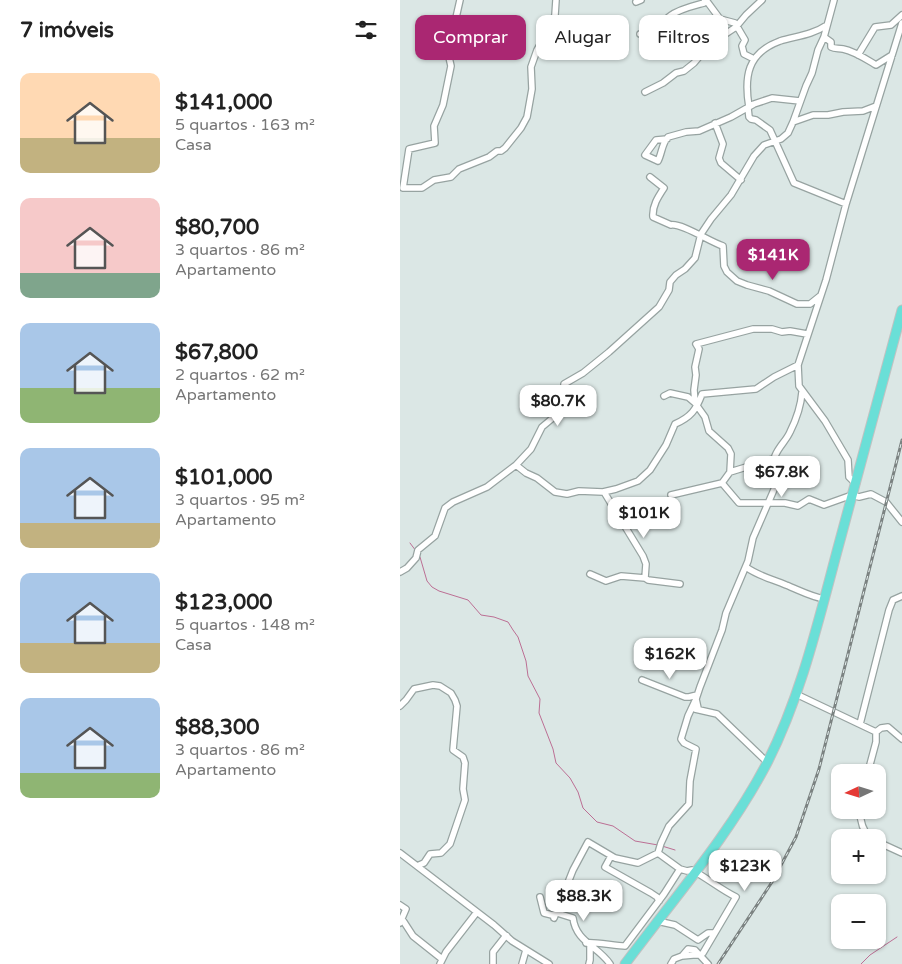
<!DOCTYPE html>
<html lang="pt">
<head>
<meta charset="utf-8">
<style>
  body { margin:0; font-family:"Varela Round",sans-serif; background:#f2f2f2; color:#222; height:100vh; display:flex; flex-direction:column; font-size:19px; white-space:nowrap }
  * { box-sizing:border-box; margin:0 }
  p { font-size:16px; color:#767676 }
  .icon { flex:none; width:28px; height:28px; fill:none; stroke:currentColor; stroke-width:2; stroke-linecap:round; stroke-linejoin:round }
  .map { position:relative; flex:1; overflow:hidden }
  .side { display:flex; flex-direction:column; background:#fff; width:400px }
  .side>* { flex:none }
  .guide { position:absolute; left:15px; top:15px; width:411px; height:45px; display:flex; gap:10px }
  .needle { width:32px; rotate:266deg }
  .controls { position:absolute; left:431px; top:764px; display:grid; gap:10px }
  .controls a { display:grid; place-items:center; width:55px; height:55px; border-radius:10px; background:#fff; box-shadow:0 1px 4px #0004; font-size:25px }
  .price { position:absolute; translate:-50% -42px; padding:0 11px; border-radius:10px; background:#fff; color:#222; font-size:16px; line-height:32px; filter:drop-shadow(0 1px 2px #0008) }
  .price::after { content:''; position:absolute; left:50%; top:30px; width:15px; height:11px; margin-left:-8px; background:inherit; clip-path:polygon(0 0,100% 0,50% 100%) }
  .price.selected { background:#aa2772; color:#fff }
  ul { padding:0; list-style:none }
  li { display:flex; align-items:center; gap:15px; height:125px; padding:0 20px }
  li span { display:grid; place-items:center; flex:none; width:140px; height:100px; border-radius:10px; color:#555 }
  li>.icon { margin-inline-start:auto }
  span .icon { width:60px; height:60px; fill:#fffc; stroke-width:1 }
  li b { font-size:21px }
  h2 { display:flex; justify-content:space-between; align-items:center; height:60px; padding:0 20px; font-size:21px }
  .chip { padding:0 18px; border-radius:10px; background:#fff; box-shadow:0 1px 4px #0004; font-size:18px; line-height:45px }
  .chip.selected { background:#aa2772; color:#fff }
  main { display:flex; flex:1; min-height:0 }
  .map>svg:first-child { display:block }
</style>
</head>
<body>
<main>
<section class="side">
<h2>7 imóveis<svg class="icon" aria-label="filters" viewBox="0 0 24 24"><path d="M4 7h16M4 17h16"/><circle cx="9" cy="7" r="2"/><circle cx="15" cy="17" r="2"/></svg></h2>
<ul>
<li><span style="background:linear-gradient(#ffd9b3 65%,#c2b280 0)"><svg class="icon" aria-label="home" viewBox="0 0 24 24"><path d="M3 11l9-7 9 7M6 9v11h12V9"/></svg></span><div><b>$141,000</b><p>5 quartos · 163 m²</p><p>Casa</p></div></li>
<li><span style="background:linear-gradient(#f6c9c9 75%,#7fa58c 0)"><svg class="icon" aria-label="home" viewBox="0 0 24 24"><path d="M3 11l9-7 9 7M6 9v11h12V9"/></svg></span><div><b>$80,700</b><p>3 quartos · 86 m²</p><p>Apartamento</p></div></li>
<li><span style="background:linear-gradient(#a9c7e8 65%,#8fb573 0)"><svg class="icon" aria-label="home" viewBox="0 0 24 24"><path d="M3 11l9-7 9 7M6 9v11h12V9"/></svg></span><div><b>$67,800</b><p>2 quartos · 62 m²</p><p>Apartamento</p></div></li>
<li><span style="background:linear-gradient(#a9c7e8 75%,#c2b280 0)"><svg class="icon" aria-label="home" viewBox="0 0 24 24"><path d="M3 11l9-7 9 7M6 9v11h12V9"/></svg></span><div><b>$101,000</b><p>3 quartos · 95 m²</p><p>Apartamento</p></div></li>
<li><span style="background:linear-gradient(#a9c7e8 70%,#c2b280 0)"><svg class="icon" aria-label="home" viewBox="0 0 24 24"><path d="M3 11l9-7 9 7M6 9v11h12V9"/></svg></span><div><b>$123,000</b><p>5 quartos · 148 m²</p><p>Casa</p></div></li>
<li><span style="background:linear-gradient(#a9c7e8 75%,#8fb573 0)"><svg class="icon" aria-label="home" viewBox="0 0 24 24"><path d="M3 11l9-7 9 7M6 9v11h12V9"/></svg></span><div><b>$88,300</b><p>3 quartos · 86 m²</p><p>Apartamento</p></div></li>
</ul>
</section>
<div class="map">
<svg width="502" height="964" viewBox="0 0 502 964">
  <rect width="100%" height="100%" fill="#dbe7e5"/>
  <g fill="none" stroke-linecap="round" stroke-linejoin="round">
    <!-- stream -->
    <path stroke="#bc6f94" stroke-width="1" d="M 10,543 L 16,551
      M 20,557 L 27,581 L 32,587 L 39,591 L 68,600 L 81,615 L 94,617 L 108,622 L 113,630 L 118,637 L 126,661 L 128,676 L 140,699 L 139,713 L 153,749 L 156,763 L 170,778 L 178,792 L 183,808 L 197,822 L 213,826 L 235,841 L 258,845
      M 262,846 L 275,850
      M 461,964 L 470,955 L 497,937"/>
    <defs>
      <path id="minor" d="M 60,0 L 48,53 L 51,66 L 43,105 L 34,126 L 35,143 L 9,149 L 3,188 L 22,188 L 34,180 L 51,177 L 59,169 L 89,157 L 97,151 L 101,151 L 105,148 L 121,128 L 127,117 L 132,89 L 131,67 L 137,50 L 146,34 L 149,31 L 155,15 L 156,0
        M 306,0 L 320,19 L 335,23 L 345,40 L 342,46 L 344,54 L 354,59
        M 236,2 L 241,0
        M 240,34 C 255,35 259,24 270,16 C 279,9 293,6 304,3 L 305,0
        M 424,37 L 431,42 L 431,47 C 435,49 438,48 443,49 C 454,51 466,59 476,65 L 492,55
        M 458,55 L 475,27 L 491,25 L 502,15
        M 245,92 L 263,83 L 276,73 L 284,71 L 294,63 L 309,45 L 336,27 L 346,15 L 362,0
        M 349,107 C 344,77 347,53 380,41 C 397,36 412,35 427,25
        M 348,108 L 349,117 L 351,119 L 356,120 L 370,130 L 394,183 L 446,204
        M 393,122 L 406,86 L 412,73 L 418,50 L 424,37 L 434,0
        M 315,123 L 323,144 L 319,158 L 321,163 L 341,180
        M 267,139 L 256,140 L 245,155 L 258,161 C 262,153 262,143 268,137 L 286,132 L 299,131 L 331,117 L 354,104 L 372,98 L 400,101
        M 250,177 L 264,188 C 258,197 252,206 253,217 L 271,225 C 282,223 310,242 323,246 L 324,266 L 327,272 L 337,281 L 347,285 L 369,291 L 397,304 L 410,304 L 420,296
        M 264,396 L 270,393 L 288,397 L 295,403
        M 116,465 L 126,473 L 137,478 L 155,492 L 167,494 L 179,491 L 203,492 L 216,489 L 238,481 L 250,470 L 266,445 L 275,424 C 291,417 296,410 302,394 L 356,389 L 374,377 L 398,365
        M 330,472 L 331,454 L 328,448 L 309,431 L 305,417 L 295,403 L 294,390 L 296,375 L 295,367 L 299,349 L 296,344 L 353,329 L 372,329 L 382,332 L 390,331 L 407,334
        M 322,483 L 339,503 L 385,503 L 398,506 L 409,499 L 424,505 L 452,495 L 459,497 L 471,494 L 486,502 L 502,522
        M 456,484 L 449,477 L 448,460 L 425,421 L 399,386 L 398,365 L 426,280 L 446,204 L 502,23
        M 204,492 L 243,556 L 246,564 L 245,578 L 248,580 L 280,584
        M 271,495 L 322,483 L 330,472 L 376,458
        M 346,567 C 358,576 372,579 386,585 C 399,590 411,597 425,599
        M 0,572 L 7,568 L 16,558 L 18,550 L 35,536 L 45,508 L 53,502 L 87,487 L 116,465 L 131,449 L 142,427 L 154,417 L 164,395 L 164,384 L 183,373 L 209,352 L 259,307 L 269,290 L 270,282 L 276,275 L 285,269 L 295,258 L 301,234 L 311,219 L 331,195 L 354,156 L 364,145 L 381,139 L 388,133 L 393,122 L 413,115 L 428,115 L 443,112 L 463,111 L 476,106
        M 190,574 L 206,581 L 221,576 L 245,578
        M 242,680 L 285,697 L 289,697 L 297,695
        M 396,694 L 476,732
        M 0,706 L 6,700 L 14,689 L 33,685 L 40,686 L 51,693 L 55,700 L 57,706 L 53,750 L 63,757 L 65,763 L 63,789 L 65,800 L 50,844 L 41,853 L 30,854 L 24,863 L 17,866
        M 298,708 L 296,699 L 300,687 L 322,630 L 326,613 L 348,561 L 353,538 L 379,478 L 380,469 L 375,456 C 379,446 386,441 390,432 C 396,420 401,405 402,392
        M 295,709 L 317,714 L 367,762
        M 460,724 L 489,610 L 493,600 L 502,596
        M 476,732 L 481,728 L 488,727 L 502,739
        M 468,772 L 476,742 L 476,732
        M 460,810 C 460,821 462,830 470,838
        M 478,842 L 502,853
        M 0,853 L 94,925 L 112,941 L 149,964
        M 211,856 L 205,867 L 251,893 L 257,897 L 259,901
        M 280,869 L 287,871 L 292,870 C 307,878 320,889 336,897 L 303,953 L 301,955 L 293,955 L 282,956
        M 140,897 L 144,913 L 152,915 L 157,913 L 173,918 C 176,942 198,946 210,964
        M 0,905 L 6,909 L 0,923
        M 154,918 L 173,870 L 188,842 L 215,858 L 238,863 L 258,853
        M 2,919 L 13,936 L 42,959
        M 257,921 L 275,925 L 298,940 L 308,933 L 313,933
        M 186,943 C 191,941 216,946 225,946 L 264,894 L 280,869 L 258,853 L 261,843 L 269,826 L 289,804 L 290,781 L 296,749 L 284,743 L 281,739 L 288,716 L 296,699
        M 40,964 L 46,952 L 77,912
        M 93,964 L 93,952 L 104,938 L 107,936
        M 122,964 L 126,950
        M 189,964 L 190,960 L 190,947
        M 271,964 L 274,959 L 282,956 L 288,949 L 295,950 L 308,964"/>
      <path id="highway" d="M 225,964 C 274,898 329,836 367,763 C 402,694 419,618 439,544 C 460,466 481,388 502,310"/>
    </defs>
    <!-- minor casing -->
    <use href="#minor" stroke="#97a3a1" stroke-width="8"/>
    <!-- highway casing -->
    <use href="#highway" stroke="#c1c2c2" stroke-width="11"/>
    <!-- minor -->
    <use href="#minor" stroke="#fff" stroke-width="5.5"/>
    <!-- highway -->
    <use href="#highway" stroke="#6adfd7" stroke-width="9"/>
    <defs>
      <path id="rail" d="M 318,964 L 372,882 L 396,837 L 419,769 L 502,440"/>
    </defs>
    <!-- rail casing -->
    <use href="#rail" stroke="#7b8281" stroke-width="3"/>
    <!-- rail -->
    <use href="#rail" stroke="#e8f4f3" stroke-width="1" stroke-dasharray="4" stroke-linecap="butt"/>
  </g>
</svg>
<div class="controls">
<a><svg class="needle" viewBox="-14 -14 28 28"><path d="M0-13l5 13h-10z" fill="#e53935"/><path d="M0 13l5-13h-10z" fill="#767676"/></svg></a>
<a>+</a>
<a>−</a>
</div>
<b class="price selected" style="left:373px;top:281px">$141K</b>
<b class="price" style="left:158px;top:427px">$80.7K</b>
<b class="price" style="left:382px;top:498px">$67.8K</b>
<b class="price" style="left:244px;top:539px">$101K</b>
<b class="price" style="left:270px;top:680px">$162K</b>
<b class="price" style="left:345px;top:892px">$123K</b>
<b class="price" style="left:184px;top:922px">$88.3K</b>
<div class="guide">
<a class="chip selected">Comprar</a>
<a class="chip">Alugar</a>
<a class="chip">Filtros</a>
</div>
</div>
</main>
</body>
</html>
